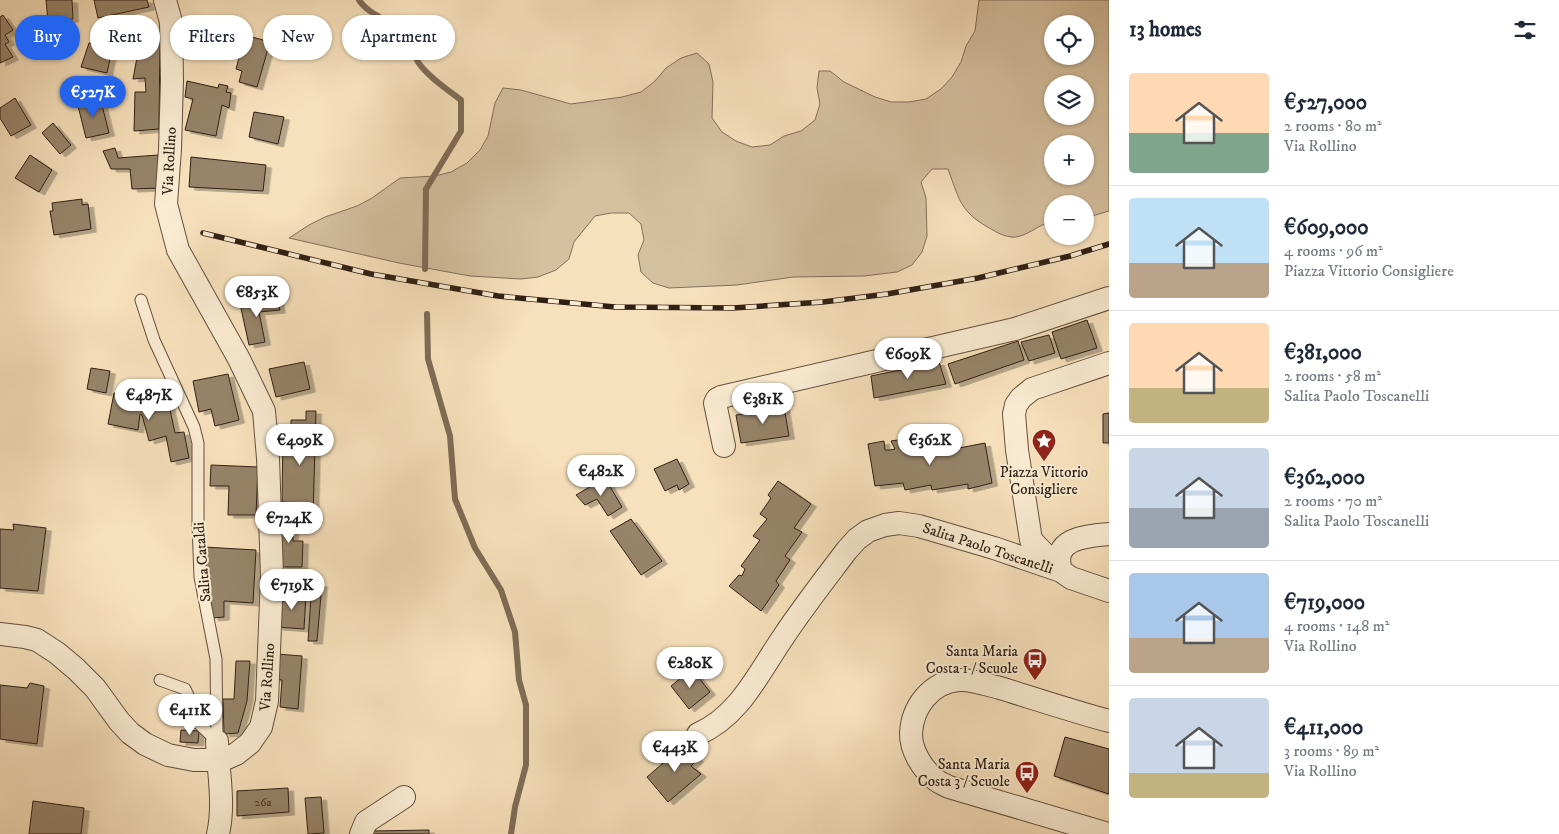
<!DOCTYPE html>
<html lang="en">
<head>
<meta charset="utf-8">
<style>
  body { margin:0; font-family:"IM FELL DW Pica",serif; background:#f6f6f7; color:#1f2937; height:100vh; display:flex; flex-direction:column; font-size:19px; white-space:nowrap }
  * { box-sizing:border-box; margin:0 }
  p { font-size:16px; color:#747a83 }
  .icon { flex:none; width:28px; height:28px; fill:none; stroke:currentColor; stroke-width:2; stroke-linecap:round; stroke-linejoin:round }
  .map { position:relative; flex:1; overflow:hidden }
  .sheet { display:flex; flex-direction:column; background:#fff; width:450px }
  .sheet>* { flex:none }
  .banner { position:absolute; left:15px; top:15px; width:475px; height:45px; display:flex; gap:10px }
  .tools { position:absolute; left:1044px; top:15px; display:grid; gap:10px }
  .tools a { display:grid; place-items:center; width:50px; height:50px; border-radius:50%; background:#fff; box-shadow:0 1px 4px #0004; font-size:25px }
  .price { position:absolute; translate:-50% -42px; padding:0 11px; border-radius:18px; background:#fff; color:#222; font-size:16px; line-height:32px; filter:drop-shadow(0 1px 2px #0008) }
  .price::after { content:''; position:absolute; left:50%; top:30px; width:15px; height:11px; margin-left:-8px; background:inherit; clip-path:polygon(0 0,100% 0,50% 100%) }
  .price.selected { background:#2563eb; color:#fff }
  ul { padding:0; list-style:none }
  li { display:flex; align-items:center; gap:15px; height:125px; padding:0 20px }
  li+li { border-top:1px solid #e0e1e3 }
  li span { display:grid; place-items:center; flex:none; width:140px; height:100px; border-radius:5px; color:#555 }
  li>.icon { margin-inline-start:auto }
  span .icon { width:60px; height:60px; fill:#fffc; stroke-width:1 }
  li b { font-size:21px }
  h2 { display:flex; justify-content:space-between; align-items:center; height:60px; padding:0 20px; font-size:21px }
  .tag { padding:0 18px; border-radius:22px; background:#fff; box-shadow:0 1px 4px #0004; font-size:18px; line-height:45px }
  .tag.selected { background:#2563eb; color:#fff }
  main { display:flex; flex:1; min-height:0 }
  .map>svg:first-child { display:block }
</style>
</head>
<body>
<main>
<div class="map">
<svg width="1109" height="834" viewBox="0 0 1109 834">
  <defs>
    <filter id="shadow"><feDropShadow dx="5.5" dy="3" stdDeviation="0" flood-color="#0004"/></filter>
  </defs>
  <rect width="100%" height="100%" fill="#f7e1bc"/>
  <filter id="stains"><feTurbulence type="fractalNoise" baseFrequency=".004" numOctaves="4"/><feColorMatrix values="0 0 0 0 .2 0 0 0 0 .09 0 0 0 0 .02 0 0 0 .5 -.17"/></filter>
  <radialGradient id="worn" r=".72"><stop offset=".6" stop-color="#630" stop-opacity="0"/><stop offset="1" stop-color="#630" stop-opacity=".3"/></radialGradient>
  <!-- green -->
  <path fill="#d5c09f" stroke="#82705a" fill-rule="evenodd" d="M 979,0 L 1109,0 L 1109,211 L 1085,218 L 1085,204 L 1052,204 L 1052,222 C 1039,224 1029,235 1016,237 C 1009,238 999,234 993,230 C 961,213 960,202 948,169 L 932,169 L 921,182 L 926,198 L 927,236 L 922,252 L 912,265 L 897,272 L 864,276 L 793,277 L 737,285 L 669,288 L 653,283 L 641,272 L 638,255 L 644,240 L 641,224 L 629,213 L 611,213 L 595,216 L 574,242 L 569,259 L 556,270 L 538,277 L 521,279 L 470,276 L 399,263 L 289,238 L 309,225 L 325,217 L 357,206 L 372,198 L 400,178 L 435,176 L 451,172 L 467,163 L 480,150 L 488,136 L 495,103 L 503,88 L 521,90 L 571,104 L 622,97 L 641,92 L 655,81 L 666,68 L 681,58 L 697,53 L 709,64 L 713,82 L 712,118 L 722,132 L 736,141 L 752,147 L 770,145 L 784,136 L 801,131 L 815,120 L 820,104 L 817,88 L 819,71 L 830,71 L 844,82 L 875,97 L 891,102 L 909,102 L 926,99 L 941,89 L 952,77 L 961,62 L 966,46 L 975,31 ZM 1052,24 L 1085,24 L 1085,56 L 1052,56 ZM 1052,84 L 1085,84 L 1085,116 L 1052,116 ZM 1052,144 L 1085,144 L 1085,176 L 1052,176 Z"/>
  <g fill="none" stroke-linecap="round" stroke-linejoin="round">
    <!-- stream -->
    <path stroke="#7f6c57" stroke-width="6" d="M 359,0 C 370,17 395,21 408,37 C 414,43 413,54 418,62 C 427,76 448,90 461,100 L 461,131 L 426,189 L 425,269
      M 427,314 L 428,359 L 450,436 L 455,499 L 475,548 L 501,590 L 515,632 L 519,680 L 526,705 L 526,765 L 515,807 L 511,834"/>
  </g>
  <!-- building -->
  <path fill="#97846b" stroke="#301f14" filter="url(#shadow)" d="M 46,0 L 72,0 L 73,19 L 48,21 Z
    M 94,0 L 147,0 L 149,7 L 98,18 Z
    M 3,15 L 13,30 L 5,35 L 9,42 L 5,44 L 13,57 L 0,63 L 0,17 Z
    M 160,32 L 159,129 L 134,131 L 135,92 L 146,92 L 145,78 L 133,79 L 141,36 Z
    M 245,35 L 270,42 L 257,87 L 239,82 L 242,71 L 236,69 Z
    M 89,43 L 112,49 L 107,73 L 81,67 Z
    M 187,81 L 218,88 L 219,84 L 228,86 L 226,92 L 231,93 L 229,108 L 222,105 L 216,136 L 185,130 L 193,99 L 185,97 Z
    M 100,97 L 109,133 L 86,138 L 77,102 Z
    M 15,98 L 31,125 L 11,136 L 0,118 L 0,108 Z
    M 254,112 L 284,117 L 278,144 L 249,137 Z
    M 53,123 L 71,145 L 60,154 L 42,133 Z
    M 115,148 L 118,158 L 158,155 L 160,188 L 132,189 L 130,169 L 111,169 L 103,151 Z
    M 30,155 L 52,170 L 39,192 L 15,178 Z
    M 191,157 L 266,165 L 263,191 L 189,187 Z
    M 82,199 L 82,205 L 88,204 L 91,229 L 54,235 L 50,211 L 53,211 L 52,203 Z
    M 277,296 L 280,310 L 259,312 L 265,342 L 249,345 L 240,304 Z
    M 1087,320 L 1097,348 L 1061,359 L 1052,332 Z
    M 1049,335 L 1055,353 L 1029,361 L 1021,342 Z
    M 1018,341 L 1024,360 L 955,384 L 948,364 Z
    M 304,362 L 310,389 L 276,397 L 269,369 Z
    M 939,362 L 946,384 L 874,398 L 871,376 Z
    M 91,368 L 110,371 L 106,393 L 87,389 Z
    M 228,374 L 239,420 L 215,426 L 211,409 L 199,412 L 193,381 Z
    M 161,392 L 165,405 L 169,405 L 175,433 L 184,432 L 189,458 L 171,462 L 166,436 L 149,441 L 142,415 L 140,414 L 138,430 L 108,424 L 114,393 L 143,399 Z
    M 784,407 L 789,436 L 741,443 L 736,415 Z
    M 306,411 L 316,411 L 313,519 L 296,519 L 296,503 L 282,502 L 283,432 L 291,432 L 291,420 L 306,420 Z
    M 1109,413 L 1109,443 L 1103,443 L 1103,414 Z
    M 904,439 L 908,450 L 926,448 L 928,454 L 985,443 L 992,483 L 968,489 L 968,484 L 932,490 L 931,485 L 905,490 L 903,483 L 875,486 L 868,444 L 884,441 L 885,450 L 890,450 L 895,449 L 891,441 Z
    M 677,459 L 689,484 L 679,490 L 677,485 L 665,491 L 654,469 Z
    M 211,465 L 258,467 L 256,515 L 228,515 L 229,486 L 210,486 Z
    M 605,478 L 622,507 L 608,516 L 597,499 L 585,505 L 576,495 Z
    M 778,481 L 811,504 L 794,528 L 802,532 L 785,556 L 790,560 L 776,581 L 779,585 L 761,611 L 729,586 L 739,575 L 742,576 L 745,569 L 741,566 L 760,540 L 753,536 L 767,519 L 760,514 L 771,498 L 768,495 Z
    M 278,516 L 293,517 L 293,541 L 303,541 L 302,567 L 280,567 Z
    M 631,519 L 662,561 L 641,575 L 610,531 Z
    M 13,524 L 46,528 L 38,591 L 0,588 L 0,529 L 14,530 Z
    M 204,547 L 256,550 L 253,603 L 224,601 L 224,617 L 213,618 Z
    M 312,583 L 322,584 L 317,641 L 308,641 Z
    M 279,594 L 306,595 L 304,629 L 277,627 Z
    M 277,654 L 302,656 L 298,709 L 280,707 L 282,680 L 275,679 Z
    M 236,661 L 250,661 L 247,701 L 238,733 L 224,734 L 223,699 L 234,699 Z
    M 692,669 L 710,692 L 689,709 L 671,686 Z
    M 30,683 L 44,686 L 37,744 L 0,739 L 0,685 L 27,688 Z
    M 181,730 L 199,731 L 198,743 L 180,742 Z
    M 1065,737 L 1109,749 L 1109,794 L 1054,776 Z
    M 685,744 L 698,759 L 691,766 L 701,774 L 668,802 L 647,777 Z
    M 288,788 L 289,812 L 237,816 L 237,791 Z
    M 321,797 L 324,833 L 308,834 L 305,798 Z
    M 33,801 L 84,808 L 81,834 L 29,834 Z
    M 429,830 L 429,834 L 372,834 L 372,831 Z"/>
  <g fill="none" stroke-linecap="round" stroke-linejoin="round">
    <defs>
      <path id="service" d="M 141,300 L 154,340 L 194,427 L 198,443 L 198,524 L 200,577 L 216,659 L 217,741
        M 160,680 L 185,689 L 191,702 L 196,721 L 217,741"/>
      <path id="minor" d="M 724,446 L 715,403 L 717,399 L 721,397 L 1015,329 L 1109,298
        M 1059,569 L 1031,540 L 1017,450 L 1014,414 L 1016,405 L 1021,398 L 1032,389 L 1109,363
        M 1061,571 C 1051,538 1086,536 1109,534
        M 0,634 L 25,637 L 37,640 L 57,653 L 76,669 L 95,688 L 119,721 L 130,733 L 145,744 L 168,755 L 194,760 L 218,760 L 227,758 L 236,754 L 250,743 L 261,727 L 267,701 L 272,576 L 268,458 L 264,411 L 239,359 L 178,250 L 166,204 L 170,149 L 172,80 L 171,22 L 165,0
        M 698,734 C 740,716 759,672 784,636 C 804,606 826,578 847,550 L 857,539 L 868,531 L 885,525 L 899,523 L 919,526 L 994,548 L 1061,571 L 1071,578 L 1109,591
        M 217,741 C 218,771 225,804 218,834
        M 361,834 L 366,822 L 404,797
        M 1108,834 L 949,787 C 945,785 940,783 936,780 C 923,770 911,751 911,734 C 912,707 931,682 959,680 C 972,679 987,685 1000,688 C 1036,699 1072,711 1109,721"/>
    </defs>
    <!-- service casing -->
    <use href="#service" stroke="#62503e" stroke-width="13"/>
    <!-- minor casing -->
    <use href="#minor" stroke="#62503e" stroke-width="24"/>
    <!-- service -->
    <use href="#service" stroke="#faecd3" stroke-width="11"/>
    <!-- minor -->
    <use href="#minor" stroke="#faecd3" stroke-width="22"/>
    <defs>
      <path id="rail" d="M 203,233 L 371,274 L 498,296 L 615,307 L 733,308 L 823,302 L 887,294 L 978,278 L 1070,256 L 1109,244"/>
    </defs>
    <!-- rail casing -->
    <use href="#rail" stroke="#301f14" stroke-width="5.5"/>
    <!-- rail -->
    <use href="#rail" stroke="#faecd3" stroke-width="4" stroke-dasharray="11" stroke-linecap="butt"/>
  </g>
  <!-- icons -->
  <defs>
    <symbol id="sight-pin" viewBox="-11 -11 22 30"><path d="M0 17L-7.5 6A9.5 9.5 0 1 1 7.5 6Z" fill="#8f2418" stroke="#faecd3"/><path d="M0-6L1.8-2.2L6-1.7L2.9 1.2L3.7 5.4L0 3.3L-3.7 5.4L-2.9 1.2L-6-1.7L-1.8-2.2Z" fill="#fff"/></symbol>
    <symbol id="bus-pin" viewBox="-11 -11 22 30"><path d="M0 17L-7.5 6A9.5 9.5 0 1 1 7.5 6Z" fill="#8f2418" stroke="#faecd3"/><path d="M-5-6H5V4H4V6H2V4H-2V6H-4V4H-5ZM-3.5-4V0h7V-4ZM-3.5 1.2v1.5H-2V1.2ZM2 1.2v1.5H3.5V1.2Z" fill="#fff"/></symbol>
  </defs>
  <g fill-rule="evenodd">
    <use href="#sight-pin" x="1030" y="427" width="28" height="38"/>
    <use href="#bus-pin" x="1021" y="646" width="28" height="38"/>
    <use href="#bus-pin" x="1013" y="759" width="28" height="38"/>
  </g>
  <g text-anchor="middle" stroke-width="4" stroke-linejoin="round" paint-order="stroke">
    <!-- number labels -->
    <g font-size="12" fill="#4a382a">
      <text x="263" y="806">26a</text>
    </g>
    <!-- street labels -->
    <g font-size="15" fill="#301f14" stroke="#faecd3">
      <text transform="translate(169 161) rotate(-87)" y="5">Via Rollino</text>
      <text transform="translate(988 548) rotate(18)" y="5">Salita Paolo Toscanelli</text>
      <text transform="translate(202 562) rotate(-95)" y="5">Salita Cataldi</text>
      <text transform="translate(267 677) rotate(-86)" y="5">Via Rollino</text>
    </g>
    <!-- poi labels -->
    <g font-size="15" fill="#301f14" stroke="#faecd3" text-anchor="end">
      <text x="1044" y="477" text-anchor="middle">Piazza Vittorio<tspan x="1044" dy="17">Consigliere</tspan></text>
      <text x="1018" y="656">Santa Maria<tspan x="1018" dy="17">Costa 1 / Scuole</tspan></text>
      <text x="1010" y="769">Santa Maria<tspan x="1010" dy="17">Costa 3 / Scuole</tspan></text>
    </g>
  </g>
  <rect width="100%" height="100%" filter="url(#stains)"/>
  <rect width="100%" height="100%" fill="url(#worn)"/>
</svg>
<div class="tools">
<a><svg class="icon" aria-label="locate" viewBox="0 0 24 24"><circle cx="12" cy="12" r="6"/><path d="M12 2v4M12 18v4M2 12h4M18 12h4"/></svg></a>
<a><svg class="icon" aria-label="layers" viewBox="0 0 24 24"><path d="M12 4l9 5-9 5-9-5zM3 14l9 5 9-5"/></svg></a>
<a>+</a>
<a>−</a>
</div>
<b class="price selected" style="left:93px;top:118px">€527K</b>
<b class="price" style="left:257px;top:318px">€853K</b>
<b class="price" style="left:908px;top:380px">€609K</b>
<b class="price" style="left:149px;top:421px">€487K</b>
<b class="price" style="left:763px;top:425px">€381K</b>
<b class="price" style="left:300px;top:466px">€409K</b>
<b class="price" style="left:930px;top:466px">€362K</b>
<b class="price" style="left:601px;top:497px">€482K</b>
<b class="price" style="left:289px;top:544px">€724K</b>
<b class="price" style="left:292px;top:611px">€719K</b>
<b class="price" style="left:690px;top:689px">€280K</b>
<b class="price" style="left:190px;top:736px">€411K</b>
<b class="price" style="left:675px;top:773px">€443K</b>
<div class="banner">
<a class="tag selected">Buy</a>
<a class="tag">Rent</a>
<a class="tag">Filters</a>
<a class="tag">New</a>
<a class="tag">Apartment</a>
</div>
</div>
<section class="sheet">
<h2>13 homes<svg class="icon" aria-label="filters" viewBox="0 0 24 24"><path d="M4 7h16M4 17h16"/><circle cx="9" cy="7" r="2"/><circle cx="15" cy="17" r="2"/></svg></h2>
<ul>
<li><span style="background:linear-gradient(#ffd9b3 60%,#7fa58c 0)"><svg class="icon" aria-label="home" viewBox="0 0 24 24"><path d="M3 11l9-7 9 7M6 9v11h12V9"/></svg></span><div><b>€527,000</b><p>2 rooms · 80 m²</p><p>Via Rollino</p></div></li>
<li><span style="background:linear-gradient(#bfe0f5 65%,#b9a48a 0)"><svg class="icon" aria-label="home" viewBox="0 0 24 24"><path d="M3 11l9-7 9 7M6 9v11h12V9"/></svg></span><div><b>€609,000</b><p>4 rooms · 96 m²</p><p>Piazza Vittorio Consigliere</p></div></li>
<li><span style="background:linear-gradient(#ffd9b3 65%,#c2b280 0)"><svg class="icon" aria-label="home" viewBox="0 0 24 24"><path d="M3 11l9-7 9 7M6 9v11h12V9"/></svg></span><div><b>€381,000</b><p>2 rooms · 58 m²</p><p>Salita Paolo Toscanelli</p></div></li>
<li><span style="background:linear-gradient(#c9d6e8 60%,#9aa5b1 0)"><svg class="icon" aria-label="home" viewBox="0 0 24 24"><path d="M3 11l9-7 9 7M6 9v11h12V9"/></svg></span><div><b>€362,000</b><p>2 rooms · 70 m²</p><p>Salita Paolo Toscanelli</p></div></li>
<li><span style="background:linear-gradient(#a9c7e8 65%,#b9a48a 0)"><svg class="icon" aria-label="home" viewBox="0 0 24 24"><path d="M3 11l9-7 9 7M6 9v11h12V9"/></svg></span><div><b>€719,000</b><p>4 rooms · 148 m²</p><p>Via Rollino</p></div></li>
<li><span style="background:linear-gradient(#c9d6e8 75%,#c2b280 0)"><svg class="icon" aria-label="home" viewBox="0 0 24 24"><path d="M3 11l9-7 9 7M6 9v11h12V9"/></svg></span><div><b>€411,000</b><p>3 rooms · 89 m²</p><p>Via Rollino</p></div></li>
</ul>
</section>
</main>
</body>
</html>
